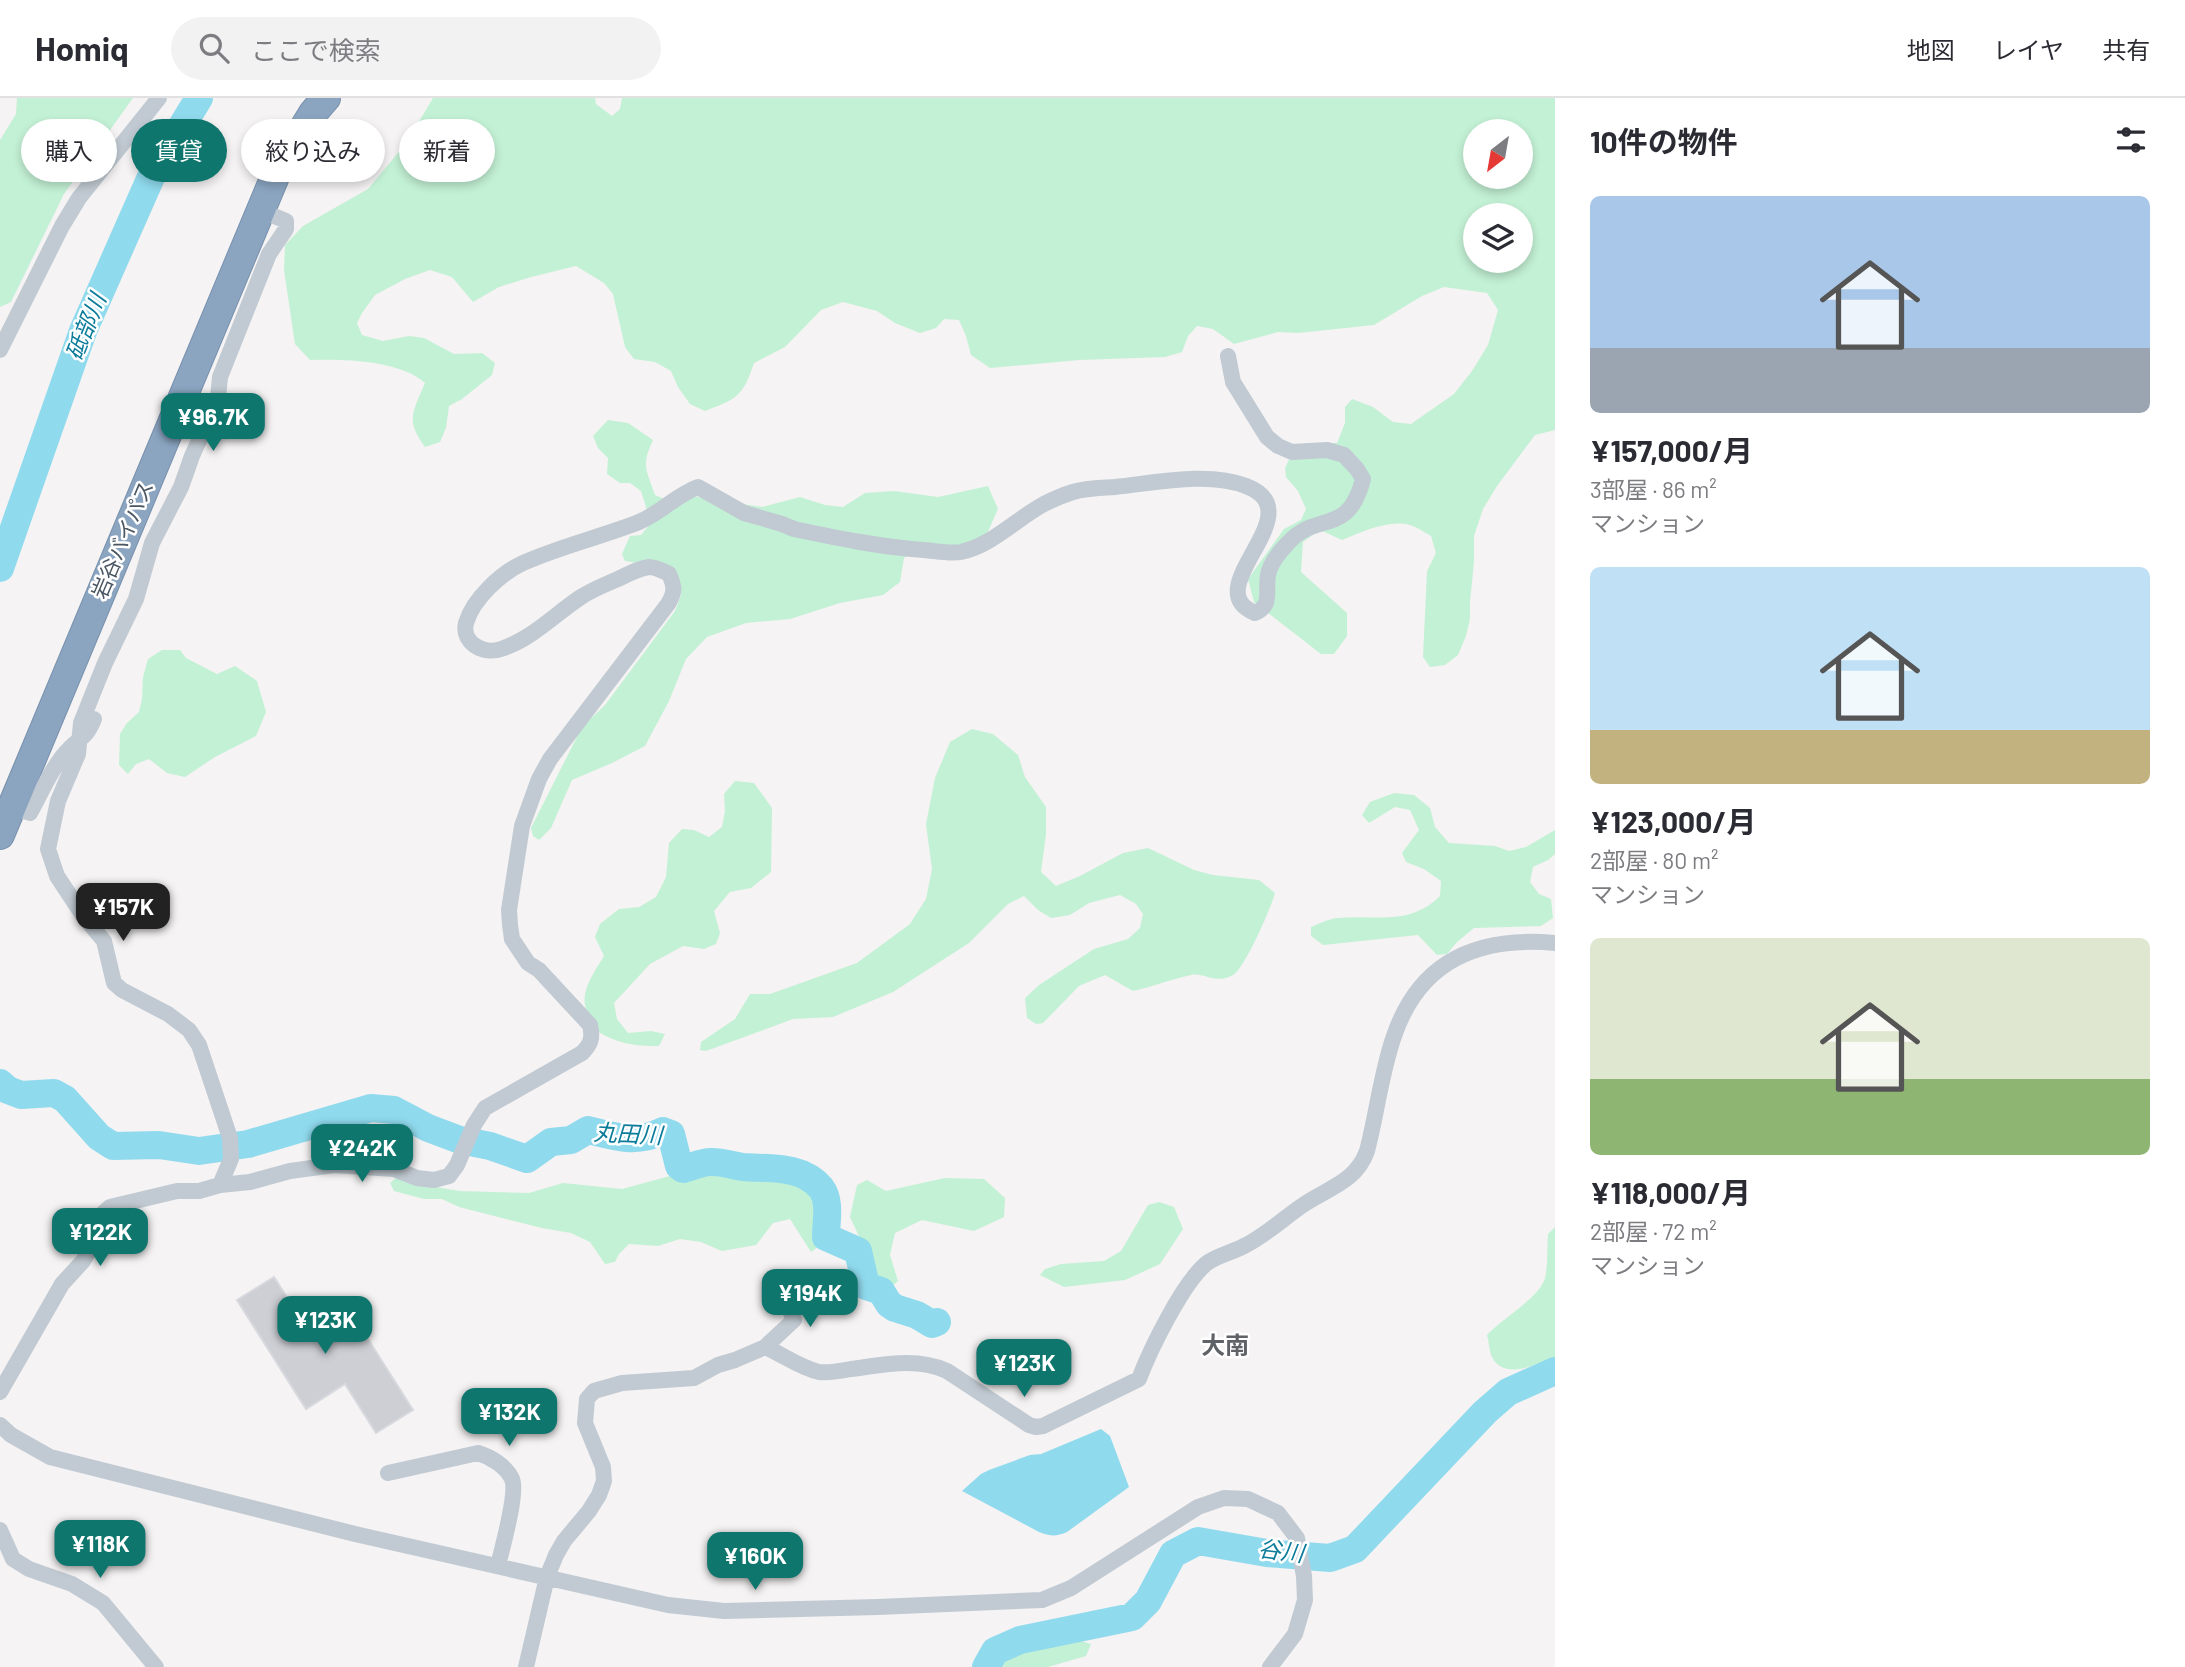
<!DOCTYPE html>
<html lang="ja">
<head>
<meta charset="utf-8">
<style>
  body { margin:0; font-family:Barlow,"Noto Sans JP",sans-serif; background:#f2f2f3; color:#2b2b33; height:100vh; display:flex; flex-direction:column; font-size:26px; white-space:nowrap }
  * { box-sizing:border-box; margin:0 }
  p { font-size:23px; color:#7c7c81 }
  .icon { flex:none; width:38px; height:38px; fill:none; stroke:currentColor; stroke-width:2; stroke-linecap:round; stroke-linejoin:round }
  .map { position:relative; flex:1; overflow:hidden }
  .sheet { display:flex; flex-direction:column; background:#fff; width:630px }
  .sheet>* { flex:none }
  .guide { position:absolute; left:21px; top:21px; width:665px; height:63px; display:flex; gap:14px }
  .needle { width:46px; rotate:211deg }
  .fabs { position:absolute; left:1463px; top:21px; display:grid; gap:14px }
  .fabs a { display:grid; place-items:center; width:70px; height:70px; border-radius:50%; background:#fff; box-shadow:0 4px 10px #0003; font-size:35px }
  .price { position:absolute; translate:-50% -60px; padding:0 16px; border-radius:14px; background:#0f766e; color:#fff; font-size:23px; line-height:46px; filter:drop-shadow(0 2px 4px #0008) }
  .price::after { content:''; position:absolute; left:50%; top:42px; width:21px; height:16px; margin-left:-10px; background:inherit; clip-path:polygon(0 0,100% 0,50% 100%) }
  .price.on { background:#222; color:#fff }
  ul { padding:0; list-style:none }
  li { display:grid; align-content:center; gap:14px; height:371px; padding:0 35px }
  li span { display:grid; place-items:center; height:217px; border-radius:10px; color:#555 }
  li>.icon { margin-inline-start:auto }
  span .icon { width:126px; height:126px; fill:#fffc; stroke-width:1 }
  li b { font-size:30px }
  h2 { display:flex; justify-content:space-between; align-items:center; height:84px; padding:0 35px; font-size:30px }
  .pill { padding:0 24px; border-radius:32px; background:#fff; box-shadow:0 4px 10px #0003; font-size:24px; line-height:63px }
  .pill.on { background:#0f766e; color:#fff }
  header { display:flex; align-items:center; gap:42px; box-sizing:border-box; height:98px; padding:0 35px; background:#fff; border-bottom:2px solid #e1e1e2 }
  header strong { font-size:33px }
  nav { display:flex; gap:38px; margin-inline-start:auto; font-size:24px }
  .search { width:490px; height:63px; background:#f2f2f3; display:flex; align-items:center; gap:18px; box-sizing:border-box; padding:0 24px; border-radius:38px; color:#7c7c81; font-size:26px }
  main { display:flex; flex:1; min-height:0 }
  .map>svg:first-child { display:block }
</style>
</head>
<body>
<header>
<strong>Homiq</strong>
<div class="search"><svg class="icon" aria-label="search" viewBox="0 0 24 24"><circle cx="10" cy="10" r="6"/><path d="M15 15l6 6"/></svg>ここで検索</div>
<nav><a>地図</a><a>レイヤ</a><a>共有</a></nav>
</header>
<main>
<div class="map">
<svg width="1555" height="1569" viewBox="0 0 1555 1569">
  <rect width="100%" height="100%" fill="#f5f3f3"/>
  <!-- green -->
  <path fill="#c3f1d5" fill-rule="evenodd" d="M 17,0 L 133,0 L 64,96 L 11,204 L 0,209 L 0,42 L 16,16 Z
    M 433,0 L 595,0 L 596,6 L 612,18 L 620,11 L 622,0 L 1555,0 L 1555,332 L 1535,337 L 1497,388 L 1483,411 L 1474,438 L 1474,464 L 1470,504 L 1470,521 L 1466,538 L 1458,557 L 1445,567 L 1430,569 L 1423,559 L 1427,473 L 1436,455 L 1431,438 C 1424,434 1417,429 1410,427 C 1389,421 1361,434 1342,442 L 1320,432 L 1303,444 L 1301,474 L 1347,515 L 1347,538 L 1334,556 L 1321,556 L 1254,504 L 1248,481 L 1284,431 L 1301,422 L 1306,411 L 1298,393 L 1286,379 L 1285,370 L 1295,349 L 1316,345 L 1337,345 L 1345,325 L 1345,309 L 1352,301 L 1373,309 L 1393,324 L 1411,326 L 1454,296 L 1472,273 L 1488,247 L 1498,212 L 1487,195 L 1444,189 L 1422,198 L 1374,227 L 1298,235 L 1278,234 L 1234,246 L 1213,231 L 1197,228 L 1188,238 L 1182,254 L 1165,259 L 1079,262 L 990,270 L 971,257 L 966,238 L 959,222 L 944,221 L 936,230 L 920,235 L 895,225 L 877,213 L 843,204 L 821,212 L 785,249 L 754,265 C 743,298 737,301 705,313 L 690,306 L 678,289 L 671,273 L 655,264 L 634,261 L 625,249 L 613,196 L 604,185 L 576,168 L 531,179 L 499,189 L 473,204 L 452,179 L 430,172 L 405,181 L 375,197 L 362,215 L 357,225 L 362,237 L 383,243 L 409,238 L 424,240 L 454,256 L 482,255 L 495,265 L 492,277 L 462,301 L 449,308 L 446,330 L 440,344 L 425,349 C 405,322 413,314 425,285 C 399,262 344,261 310,262 L 295,246 L 284,172 L 285,147 L 303,128 L 368,91 L 407,44 ZM 1475,33 L 1521,33 L 1521,79 L 1475,79 ZM 1475,117 L 1521,117 L 1521,163 L 1475,163 Z
    M 608,322 L 628,325 L 653,342 C 641,368 646,371 655,397 L 669,403 L 691,398 L 762,409 L 800,399 L 825,407 L 843,409 L 865,395 L 894,393 L 938,399 L 988,388 L 998,411 L 986,438 L 959,449 L 915,453 L 904,460 L 900,484 L 883,497 L 840,505 L 790,521 L 746,525 L 707,539 L 686,561 L 669,603 L 645,648 L 612,665 L 572,682 L 551,730 L 539,742 L 533,738 L 531,730 L 582,629 L 605,607 L 675,513 L 681,497 L 679,485 L 643,466 L 625,463 L 622,456 L 630,438 L 641,437 L 651,425 L 641,393 L 630,385 L 620,385 L 607,376 L 608,360 L 598,350 L 593,338 Z
    M 162,552 L 180,552 L 186,560 L 217,576 L 235,568 L 257,583 L 266,614 L 256,638 L 215,659 L 185,679 L 167,675 L 149,661 L 136,666 L 128,676 L 119,667 L 120,636 L 127,625 L 139,614 L 142,601 L 143,579 L 148,561 Z
    M 972,631 L 993,636 L 1018,657 L 1025,679 L 1046,709 L 1046,736 L 1041,774 L 1056,788 L 1080,778 L 1123,755 L 1148,750 L 1194,772 L 1213,777 L 1259,782 L 1275,795 C 1271,810 1245,870 1233,877 C 1216,887 1204,874 1191,877 C 1171,881 1152,889 1133,893 L 1105,877 L 1079,888 L 1043,925 L 1036,926 L 1027,920 L 1025,900 L 1039,887 L 1094,851 L 1128,841 L 1140,830 L 1143,816 L 1136,806 L 1120,797 L 1089,805 L 1070,817 L 1051,820 L 1038,812 L 1024,798 L 1008,806 L 969,845 L 893,894 L 833,919 L 793,921 L 706,953 L 700,952 L 701,944 L 735,921 L 750,896 L 770,896 L 857,865 L 910,826 L 926,801 L 932,771 L 926,726 L 935,680 L 950,644 Z
    M 735,683 L 754,685 L 772,710 L 771,774 L 751,790 L 730,794 L 714,813 L 720,835 L 716,846 L 704,851 L 683,848 L 650,866 L 614,905 L 617,921 L 628,935 L 651,933 L 665,936 L 659,948 C 635,948 618,946 597,933 C 595,924 586,914 585,907 C 582,891 596,871 604,858 L 595,839 L 600,826 L 619,811 L 639,809 L 656,799 L 666,779 L 669,745 L 682,731 L 694,732 L 709,739 L 722,729 L 725,713 L 724,696 Z
    M 1394,695 L 1414,697 L 1430,710 L 1435,729 L 1449,745 L 1495,748 L 1509,753 L 1526,749 L 1555,732 L 1555,756 L 1548,762 L 1533,769 L 1530,784 L 1539,796 L 1551,801 L 1553,820 L 1541,828 L 1474,830 L 1457,844 L 1447,856 L 1437,857 L 1418,837 L 1323,847 L 1311,838 L 1311,829 C 1319,826 1328,821 1337,820 C 1376,816 1409,829 1440,798 L 1441,783 L 1424,771 L 1406,764 L 1402,755 L 1419,732 L 1410,712 L 1395,709 L 1369,725 L 1362,717 L 1370,704 Z
    M 707,1068 L 760,1074 L 784,1073 L 813,1092 L 822,1104 L 823,1127 L 822,1146 L 811,1154 L 790,1121 L 773,1125 L 756,1147 L 722,1153 L 701,1144 L 680,1141 L 658,1148 L 629,1146 L 619,1156 L 615,1164 L 605,1166 L 590,1144 L 571,1135 L 542,1130 L 459,1109 L 442,1101 L 424,1101 L 394,1093 L 390,1085 L 396,1080 L 417,1086 L 460,1093 L 529,1095 L 563,1085 L 622,1091 Z
    M 945,1080 L 984,1081 L 1005,1100 L 1004,1119 L 974,1133 L 922,1122 L 895,1135 L 890,1157 L 898,1183 L 887,1193 C 877,1183 867,1175 869,1160 L 850,1119 L 857,1087 L 867,1082 L 886,1093 Z
    M 1159,1104 L 1174,1109 L 1183,1131 L 1160,1166 L 1125,1182 L 1064,1189 L 1040,1177 L 1045,1171 L 1061,1166 L 1104,1163 L 1121,1153 L 1148,1107 Z
    M 1555,1129 L 1555,1259 C 1538,1266 1504,1283 1492,1259 C 1489,1253 1489,1243 1487,1237 C 1502,1221 1540,1199 1545,1180 C 1548,1168 1547,1149 1548,1136 Z
    M 1081,1543 L 1091,1546 L 1086,1558 L 1048,1569 L 976,1569 L 1019,1554 Z"/>
  <!-- water -->
  <path fill="#90daee" d="M 1101,1331 L 1110,1338 L 1129,1389 L 1067,1434 C 1056,1439 1050,1438 1039,1434 L 962,1393 L 981,1376 L 989,1372 L 1030,1357 L 1041,1356 Z"/>
  <g fill="none" stroke-linecap="round" stroke-linejoin="round">
    <!-- river -->
    <path stroke="#90daee" stroke-width="28" d="M 0,470 L 83,233 L 151,79 L 199,0
      M 0,985 L 8,992 L 21,997 L 54,995 L 65,1001 L 99,1039 L 113,1048 L 159,1047 L 199,1053 L 248,1046 L 371,1010 L 394,1012 L 428,1030 L 460,1042 L 490,1048 L 527,1061 L 551,1044 L 571,1042 L 588,1032 C 616,1039 636,1046 663,1033 L 671,1036 L 679,1068 L 683,1071 C 692,1069 702,1064 710,1064 C 721,1063 733,1068 743,1069 C 770,1071 802,1067 821,1090 C 831,1103 826,1124 826,1139 L 858,1153 L 866,1188 L 881,1193 L 889,1206 L 895,1210 L 917,1217 L 932,1226 L 937,1224
      M 986,1569 L 995,1553 L 1020,1542 L 1132,1519 L 1148,1503 L 1173,1456 L 1198,1443 L 1267,1455 L 1330,1460 L 1355,1451 L 1485,1314 L 1508,1294 L 1555,1273"/>
  </g>
  <!-- building -->
  <path fill="#cdcfd5" stroke="#d7d9de" stroke-width="2" d="M 274,1179 L 308,1232 L 347,1208 L 413,1312 L 376,1335 L 345,1286 L 306,1311 L 237,1202 Z"/>
  <g fill="none" stroke-linecap="round" stroke-linejoin="round">
    <defs>
      <path id="highway" d="M 0,737 L 276,76 L 313,15 L 326,0"/>
    </defs>
    <!-- highway casing -->
    <use href="#highway" stroke="#7690ad" stroke-width="30"/>
    <!-- street -->
    <path stroke="#c1cad2" stroke-width="16" d="M 0,252 L 62,128 L 79,100 L 159,0
      M 12,709 L 30,715 C 40,697 54,665 69,651 C 82,637 85,642 94,621
      M 220,1087 L 231,1061 L 230,1040 L 199,947 L 189,932 L 168,916 L 122,892 L 114,885 L 104,843 L 84,819 L 57,778 L 48,751 L 58,703 L 78,656 L 81,625 L 105,565 L 136,501 L 152,445 L 181,389 L 192,358 L 218,300 L 220,279 L 269,156 L 286,131 L 286,123 L 260,112
      M 765,1249 L 794,1222 L 783,1196
      M 0,1294 L 62,1186 L 83,1163 L 92,1147 L 95,1127 L 100,1118 L 110,1109 L 177,1093 L 199,1093 L 220,1087 L 250,1084 L 290,1073 L 334,1067 L 394,1071 L 417,1080 L 434,1082 L 449,1078 L 457,1067 L 474,1027 L 485,1010 L 582,955 C 591,946 593,940 590,927 L 539,872 L 528,865 L 512,841 L 510,827 L 509,812 L 522,728 L 539,681 L 550,661 L 668,506 C 675,494 675,489 669,476 C 663,473 656,469 649,469 C 640,470 628,476 620,480 C 607,486 593,491 581,499 C 555,516 532,541 501,551 C 484,557 461,545 466,525 C 473,501 501,475 523,465 C 561,448 601,439 639,424 C 661,415 676,397 698,389 L 744,415 L 782,426 L 794,431 C 837,440 880,449 924,452 C 936,453 950,456 961,454 C 993,447 1016,421 1044,406 C 1052,402 1063,397 1073,394 C 1086,390 1101,390 1115,389 C 1155,385 1208,373 1246,388 C 1316,415 1195,490 1255,515 C 1273,507 1265,494 1268,477 C 1270,466 1280,453 1288,445 C 1317,412 1348,440 1363,381 L 1357,371 L 1344,357 L 1327,352 L 1292,354 L 1278,348 L 1267,339 L 1233,284 L 1228,258
      M 0,1327 L 11,1337 L 50,1359 L 355,1436 L 668,1507 L 724,1513 L 878,1509 L 1042,1502 L 1071,1490 L 1198,1409 L 1224,1400 L 1248,1401 L 1278,1415 L 1297,1440 L 1304,1478 L 1305,1502 L 1295,1536 L 1270,1569
      M 388,1375 L 478,1355 C 491,1359 506,1368 512,1381 C 518,1395 502,1450 498,1468
      M 0,1432 L 13,1461 L 29,1471 L 72,1486 L 103,1505 L 156,1569
      M 526,1569 L 547,1479 L 556,1457 L 564,1443 L 589,1413 L 599,1397 L 604,1383 L 603,1369 L 585,1325 L 587,1301 L 594,1293 L 622,1285 L 694,1280 L 718,1267 L 735,1262 L 765,1249 C 782,1256 800,1270 819,1274 C 829,1275 841,1273 851,1271 C 883,1267 916,1259 947,1273 L 1029,1327 L 1036,1329 L 1043,1328 L 1139,1281 C 1150,1252 1183,1184 1207,1165 C 1218,1157 1234,1154 1246,1147 C 1267,1136 1284,1120 1303,1107 C 1328,1090 1356,1084 1367,1053 C 1377,1015 1381,975 1394,938 C 1420,862 1479,838 1555,845"/>
    <!-- highway -->
    <use href="#highway" stroke="#8ba5c1" stroke-width="28"/>
  </g>
  <g text-anchor="middle" stroke-width="5" stroke-linejoin="round" paint-order="stroke">
    <!-- street labels -->
    <g font-size="21" fill="#4a5661" stroke="#fff">
      <text transform="translate(123 442) rotate(-67)" y="7">岩谷バイパス</text>
    </g>
    <!-- water labels -->
    <g font-size="23" font-style="italic" fill="#0c7c9b" stroke="#fff">
      <text transform="translate(86 229) rotate(-68)" y="8">砥部川</text>
      <text transform="translate(628 1036) rotate(3)" y="8">丸田川</text>
      <text transform="translate(1281 1453) rotate(7)" y="8">谷川</text>
    </g>
    <!-- quarter labels -->
    <g font-size="24" font-weight="bold" fill="#5f6368" stroke="#fff">
      <text x="1225" y="1256">大南</text>
    </g>
  </g>
</svg>
<div class="fabs">
<a><svg class="needle" viewBox="-14 -14 28 28"><path d="M0-13l5 13h-10z" fill="#e53935"/><path d="M0 13l5-13h-10z" fill="#7c7c81"/></svg></a>
<a><svg class="icon" aria-label="layers" viewBox="0 0 24 24"><path d="M12 4l9 5-9 5-9-5zM3 14l9 5 9-5"/></svg></a>
</div>
<b class="price" style="left:213px;top:355px">¥96.7K</b>
<b class="price on" style="left:123px;top:845px">¥157K</b>
<b class="price" style="left:362px;top:1086px">¥242K</b>
<b class="price" style="left:100px;top:1170px">¥122K</b>
<b class="price" style="left:810px;top:1231px">¥194K</b>
<b class="price" style="left:325px;top:1258px">¥123K</b>
<b class="price" style="left:1024px;top:1301px">¥123K</b>
<b class="price" style="left:509px;top:1350px">¥132K</b>
<b class="price" style="left:100px;top:1482px">¥118K</b>
<b class="price" style="left:755px;top:1494px">¥160K</b>
<div class="guide">
<a class="pill">購入</a>
<a class="pill on">賃貸</a>
<a class="pill">絞り込み</a>
<a class="pill">新着</a>
</div>
</div>
<section class="sheet">
<h2>10件の物件<svg class="icon" aria-label="filters" viewBox="0 0 24 24"><path d="M4 7h16M4 17h16"/><circle cx="9" cy="7" r="2"/><circle cx="15" cy="17" r="2"/></svg></h2>
<ul>
<li><span style="background:linear-gradient(#a9c7e8 70%,#9aa5b1 0)"><svg class="icon" aria-label="home" viewBox="0 0 24 24"><path d="M3 11l9-7 9 7M6 9v11h12V9"/></svg></span><div><b>¥157,000/月</b><p>3部屋 · 86 m²</p><p>マンション</p></div></li>
<li><span style="background:linear-gradient(#bfe0f5 75%,#c2b280 0)"><svg class="icon" aria-label="home" viewBox="0 0 24 24"><path d="M3 11l9-7 9 7M6 9v11h12V9"/></svg></span><div><b>¥123,000/月</b><p>2部屋 · 80 m²</p><p>マンション</p></div></li>
<li><span style="background:linear-gradient(#dfe7d0 65%,#8fb573 0)"><svg class="icon" aria-label="home" viewBox="0 0 24 24"><path d="M3 11l9-7 9 7M6 9v11h12V9"/></svg></span><div><b>¥118,000/月</b><p>2部屋 · 72 m²</p><p>マンション</p></div></li>
</ul>
</section>
</main>
</body>
</html>
